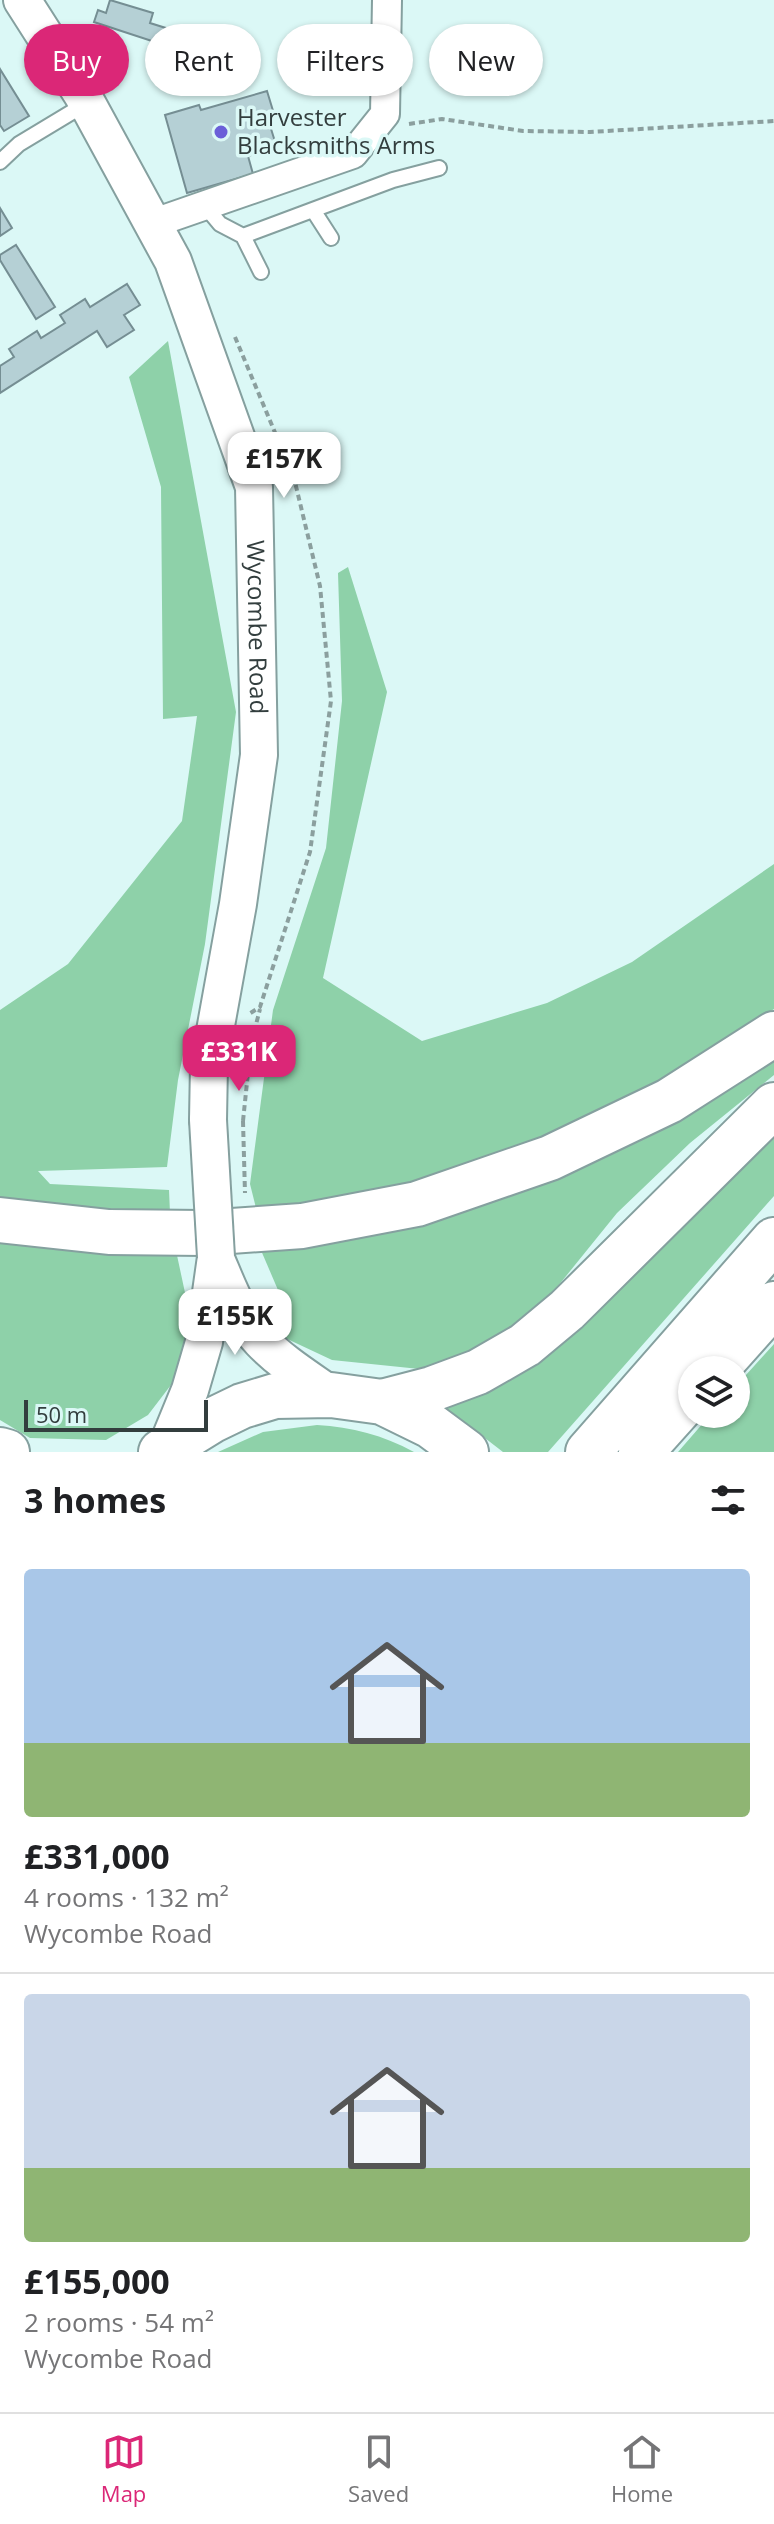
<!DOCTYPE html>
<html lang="en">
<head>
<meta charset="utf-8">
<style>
  body { margin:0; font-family:"Open Sans",sans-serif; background:#f6f6f6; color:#202124; height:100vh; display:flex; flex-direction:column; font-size:30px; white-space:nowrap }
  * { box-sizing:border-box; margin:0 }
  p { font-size:26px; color:#757577 }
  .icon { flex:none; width:44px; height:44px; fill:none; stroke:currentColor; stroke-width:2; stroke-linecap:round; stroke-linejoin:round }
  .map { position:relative; height:1452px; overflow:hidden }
  .details { display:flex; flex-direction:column; background:#fff; flex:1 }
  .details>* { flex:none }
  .hud { position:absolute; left:24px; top:24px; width:726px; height:72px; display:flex; gap:16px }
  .controls { position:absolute; left:678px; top:1356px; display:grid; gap:16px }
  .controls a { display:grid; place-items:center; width:72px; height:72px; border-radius:50%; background:#fff; box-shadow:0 2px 6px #0004; font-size:40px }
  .scale { position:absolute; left:24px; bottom:20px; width:184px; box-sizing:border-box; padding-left:8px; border:4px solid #333e3e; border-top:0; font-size:22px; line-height:28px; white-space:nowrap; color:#333e3e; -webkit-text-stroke:6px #dbf8f6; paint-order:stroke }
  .price { position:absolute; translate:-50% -68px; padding:0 18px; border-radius:16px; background:#fff; color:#222; font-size:26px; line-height:52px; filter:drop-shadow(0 2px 4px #0008) }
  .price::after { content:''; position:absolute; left:50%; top:48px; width:24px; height:18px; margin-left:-12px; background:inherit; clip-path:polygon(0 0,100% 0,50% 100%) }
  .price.active { background:#db2777; color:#fff }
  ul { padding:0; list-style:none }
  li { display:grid; align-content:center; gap:16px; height:424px; padding:0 24px }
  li+li { border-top:2px solid #e0e0e0 }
  li span { display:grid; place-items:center; height:248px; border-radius:8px; color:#555 }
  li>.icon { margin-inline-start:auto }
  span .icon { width:144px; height:144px; fill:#fffc; stroke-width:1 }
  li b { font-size:34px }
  h2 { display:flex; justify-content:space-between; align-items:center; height:96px; padding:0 24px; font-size:34px }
  .tag { padding:0 28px; border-radius:36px; background:#fff; box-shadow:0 2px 6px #0004; font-size:28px; line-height:72px }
  .tag.active { background:#db2777; color:#fff }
  .menu { display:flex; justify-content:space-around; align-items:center; height:112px; border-top:2px solid #e0e0e0; background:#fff; font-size:22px; color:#757577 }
  .menu a { display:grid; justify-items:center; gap:4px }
  .menu .active { color:#db2777 }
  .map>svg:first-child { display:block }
</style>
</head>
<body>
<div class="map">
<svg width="774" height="1452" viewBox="0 0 774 1452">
  <rect width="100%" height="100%" fill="#dbf8f6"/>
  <!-- green -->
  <path fill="#8ed1a9" d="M 168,341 L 236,712 L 205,944 L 178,1080 L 167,1167 L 38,1171 L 50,1184 L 169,1190 L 170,1213 L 41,1205 L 0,1199 L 0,1010 L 68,964 L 182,821 L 197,716 L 163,719 L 161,487 L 129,377 Z
    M 348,567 L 387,692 L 323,978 L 422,1041 L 547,1003 L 632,962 L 774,864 L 774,1009 L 692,1063 L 578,1127 L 417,1184 L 322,1204 L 256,1208 L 250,1184 L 273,1010 L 326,848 L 342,701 L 338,573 Z
    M 774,1043 L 774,1075 L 690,1143 L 617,1213 L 541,1307 L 506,1342 L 439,1371 L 332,1360 L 283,1337 L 290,1318 L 257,1241 L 323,1238 Z
    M 774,1126 L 774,1196 L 548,1452 L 503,1452 L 468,1425 L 433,1405 Z
    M 0,1234 L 175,1246 L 187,1302 L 188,1353 L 174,1381 L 148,1415 L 106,1440 L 30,1438 L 0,1420 Z
    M 774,1344 L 774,1452 L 678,1452 L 711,1414 L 736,1414 L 736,1386 Z
    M 317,1425 C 352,1427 383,1435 414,1452 L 218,1452 L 263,1432 Z"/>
  <!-- building -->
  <path fill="#b5d0d5" stroke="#758e93" stroke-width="2" d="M 110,0 L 153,13 L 150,23 L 169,29 L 164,45 L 94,22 L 98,10 L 106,13 Z
    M 0,69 L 29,116 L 4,131 L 0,125 Z
    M 267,91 L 274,114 L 267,116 L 277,148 L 248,156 L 253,174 L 187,193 L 165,115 L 199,105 L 201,110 Z
    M 0,208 L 12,228 L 0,236 Z
    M 16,245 L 55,307 L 36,319 L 0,260 L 0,255 Z
    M 127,284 L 140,305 L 124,315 L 134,330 L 107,347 L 97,331 L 0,393 L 0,366 L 14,357 L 9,349 L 37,331 L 41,338 L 65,323 L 60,315 L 85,299 L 90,307 Z"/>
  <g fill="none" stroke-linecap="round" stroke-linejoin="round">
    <defs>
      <path id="service" d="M 0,162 L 19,144 L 87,103
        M 205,206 L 220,224 L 243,236 L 261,272
        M 313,210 L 331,238
        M 243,236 L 393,180 L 439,168"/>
      <path id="minor" d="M 154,223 L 353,154 L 385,114 L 387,0"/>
      <g id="tertiary">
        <path id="s1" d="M 22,0 L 82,94 L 173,261 L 254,487 L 259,755 L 238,904 L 209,1064 L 208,1120"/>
        <path d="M 216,1259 C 228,1287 239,1318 261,1341 C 281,1362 307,1378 331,1395"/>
        <path d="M 167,1446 L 190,1390 L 204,1342 L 216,1257"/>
      </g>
      <path id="trunk" d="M 0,1450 L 7,1452
        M 161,1452 L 211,1421 L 242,1406 L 275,1396 L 331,1395 L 382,1402 L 431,1426 L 466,1452"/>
      <path id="motorway" d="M 0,1220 L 109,1232 L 203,1233 L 302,1226 L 417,1204 L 550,1158 L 669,1101 L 774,1034
        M 715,1370 L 774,1304
        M 382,1402 L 432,1389 L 478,1372 L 525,1345 L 567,1310 L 774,1105
        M 588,1452 L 774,1240
        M 641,1452 L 692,1395"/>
    </defs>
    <!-- service casing -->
    <use href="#service" stroke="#85a09f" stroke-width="18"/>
    <!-- minor casing -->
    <use href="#minor" stroke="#85a09f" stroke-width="32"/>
    <!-- tertiary casing -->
    <use href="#tertiary" stroke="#85a09f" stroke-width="40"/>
    <!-- trunk casing -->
    <use href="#trunk" stroke="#85a09f" stroke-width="48"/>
    <!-- motorway casing -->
    <use href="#motorway" stroke="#85a09f" stroke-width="48"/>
    <!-- path -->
    <path stroke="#8b9f9e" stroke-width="4" stroke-dasharray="6 4" stroke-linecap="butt" d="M 409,124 L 442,119 L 523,131 L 590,132 L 774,121
      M 235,337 L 294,478 L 320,586 L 331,701 L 310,852 L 260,1007 L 249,1014
      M 243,1121 L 251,1044 L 260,1009"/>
    <!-- service -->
    <use href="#service" stroke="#fff" stroke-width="14"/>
    <!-- minor -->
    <use href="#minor" stroke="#fff" stroke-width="28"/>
    <!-- tertiary -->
    <use href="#tertiary" stroke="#fff" stroke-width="36"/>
    <!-- trunk -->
    <use href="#trunk" stroke="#fff" stroke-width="44"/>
    <!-- motorway -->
    <use href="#motorway" stroke="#fff" stroke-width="44"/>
    <defs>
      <path id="tertiary-bridge" d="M 208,1120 L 216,1257"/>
    </defs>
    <!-- tertiary-bridge casing -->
    <use href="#tertiary-bridge" stroke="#85a09f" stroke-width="40" stroke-linecap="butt"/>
    <!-- path-bridge -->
    <path stroke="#8b9f9e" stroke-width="4" stroke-dasharray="6 4" stroke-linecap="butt" d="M 243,1121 L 245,1193"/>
    <!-- tertiary-bridge -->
    <use href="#tertiary-bridge" stroke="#fff" stroke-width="36"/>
  </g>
  <!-- markers -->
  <circle fill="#6b5fd8" stroke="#dbf8f6" stroke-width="3" cx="221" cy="132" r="8"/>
  <g text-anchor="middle" stroke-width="7" stroke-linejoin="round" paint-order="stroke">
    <!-- poi labels -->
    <g font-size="24" fill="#333e3e" stroke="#dbf8f6" text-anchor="start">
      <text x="237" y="126">Harvester<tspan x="237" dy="28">Blacksmiths Arms</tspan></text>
    </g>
    <!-- street labels -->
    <g font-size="24" fill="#333e3e" stroke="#dbf8f6">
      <text dy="8" stroke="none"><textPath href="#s1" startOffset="682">Wycombe Road</textPath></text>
    </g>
  </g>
</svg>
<div class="controls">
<a><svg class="icon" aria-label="layers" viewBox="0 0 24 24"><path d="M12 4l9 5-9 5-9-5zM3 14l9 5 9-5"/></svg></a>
</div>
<div class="scale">50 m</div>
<b class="price" style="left:284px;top:500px">£157K</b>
<b class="price active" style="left:239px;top:1093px">£331K</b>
<b class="price" style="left:235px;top:1357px">£155K</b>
<div class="hud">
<a class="tag active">Buy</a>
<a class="tag">Rent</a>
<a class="tag">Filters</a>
<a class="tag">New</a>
</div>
</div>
<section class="details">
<h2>3 homes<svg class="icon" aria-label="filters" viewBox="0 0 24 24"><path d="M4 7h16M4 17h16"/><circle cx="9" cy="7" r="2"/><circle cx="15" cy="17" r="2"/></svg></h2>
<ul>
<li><span style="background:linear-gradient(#a9c7e8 70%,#8fb573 0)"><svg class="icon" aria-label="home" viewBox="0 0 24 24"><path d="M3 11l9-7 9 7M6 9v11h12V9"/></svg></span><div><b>£331,000</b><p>4 rooms · 132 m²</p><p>Wycombe Road</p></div></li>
<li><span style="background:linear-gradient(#c9d6e8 70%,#8fb573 0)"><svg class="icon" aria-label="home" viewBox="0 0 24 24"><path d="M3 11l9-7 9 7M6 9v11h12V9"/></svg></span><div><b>£155,000</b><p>2 rooms · 54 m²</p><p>Wycombe Road</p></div></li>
</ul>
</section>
<nav class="menu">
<a class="active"><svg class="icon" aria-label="map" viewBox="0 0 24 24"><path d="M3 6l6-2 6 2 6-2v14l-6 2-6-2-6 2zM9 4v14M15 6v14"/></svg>Map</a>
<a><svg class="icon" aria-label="saved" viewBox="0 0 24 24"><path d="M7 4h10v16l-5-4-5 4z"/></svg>Saved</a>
<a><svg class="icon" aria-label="home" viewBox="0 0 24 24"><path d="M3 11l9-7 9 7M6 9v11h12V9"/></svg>Home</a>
</nav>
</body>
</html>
